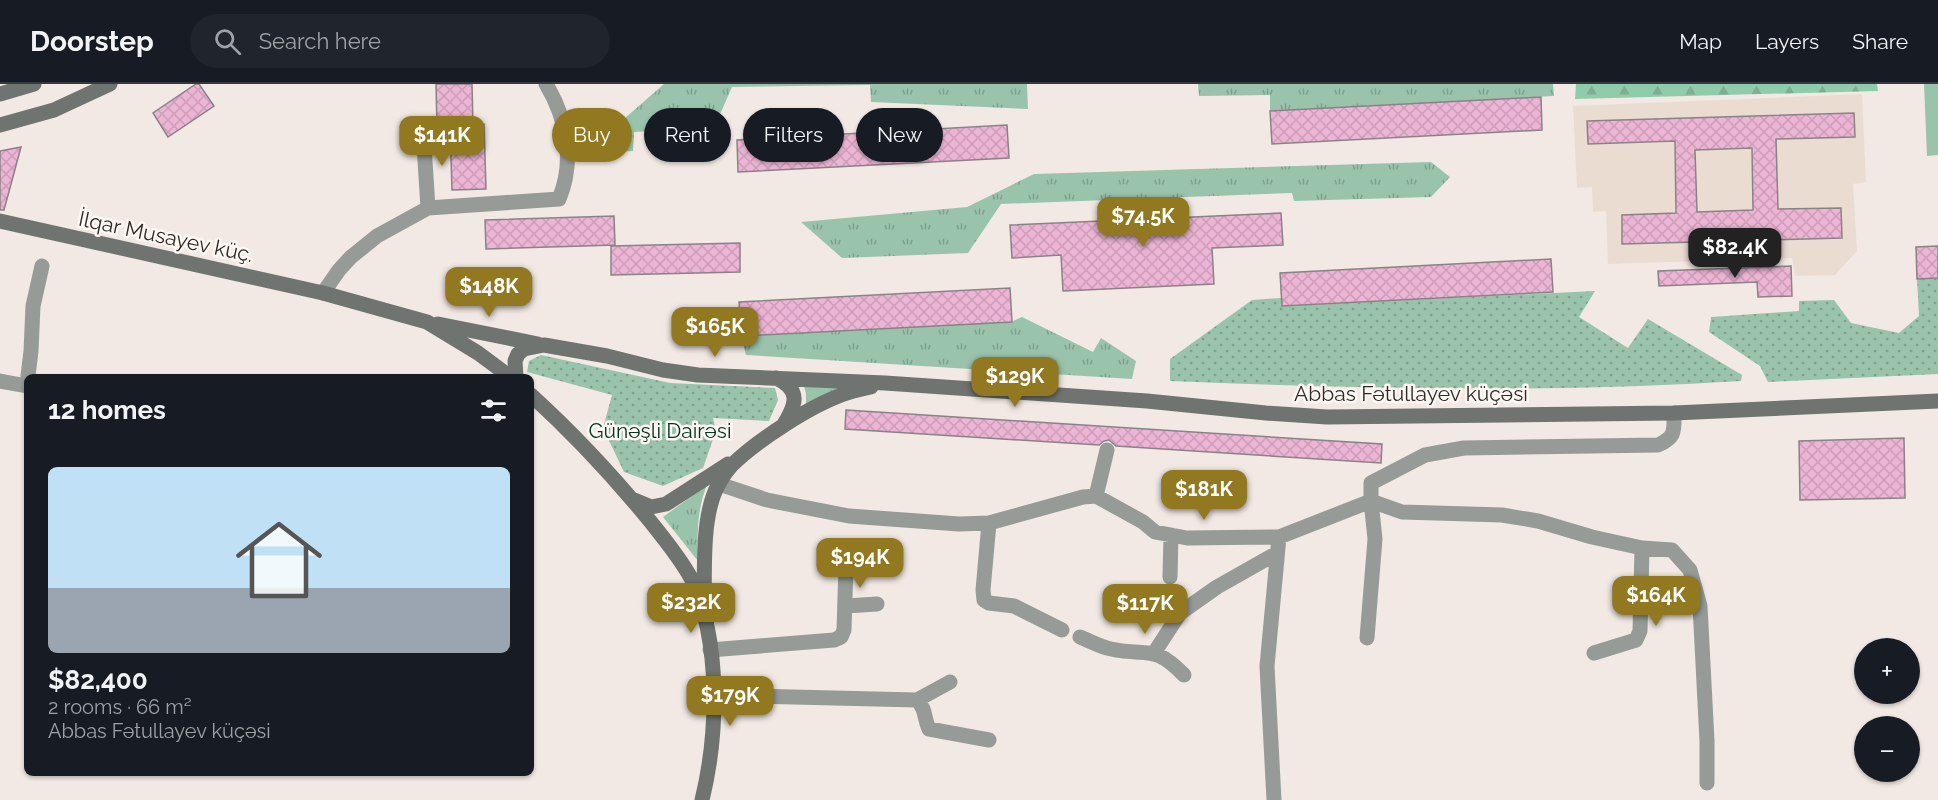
<!DOCTYPE html>
<html lang="en">
<head>
<meta charset="utf-8">
<style>
  body { margin:0; font-family:Raleway,sans-serif; background:#20242c; color:#f1f3f6; height:100vh; display:flex; flex-direction:column; font-size:22px; white-space:nowrap }
  * { box-sizing:border-box; margin:0 }
  p { font-size:20px; color:#9ea1a6 }
  .icon { flex:none; width:33px; height:33px; fill:none; stroke:currentColor; stroke-width:2; stroke-linecap:round; stroke-linejoin:round }
  .map { position:relative; flex:1; overflow:hidden }
  .side { position:absolute; left:24px; top:290px; width:510px; height:402px; display:flex; flex-direction:column; background:#171b24; border-radius:9px; box-shadow:0 2px 4px #0004 }
  .side>* { flex:none }
  .hud { position:absolute; left:552px; top:24px; width:570px; height:54px; display:flex; gap:12px }
  .tools { position:absolute; left:1854px; top:554px; display:grid; gap:12px }
  .tools a { display:grid; place-items:center; width:66px; height:66px; border-radius:50%; background:#171b24; box-shadow:0 2px 4px #0004; font-size:30px }
  .price { position:absolute; translate:-50% -51px; padding:0 14px; border-radius:12px; background:#92781e; color:#fff; font-size:20px; line-height:39px; filter:drop-shadow(0 2px 3px #0008) }
  .price::after { content:''; position:absolute; left:50%; top:36px; width:18px; height:14px; margin-left:-9px; background:inherit; clip-path:polygon(0 0,100% 0,50% 100%) }
  .price.current { background:#222; color:#fff }
  ul { padding:0; list-style:none }
  li { display:grid; align-content:center; gap:12px; height:318px; padding:0 24px }
  li span { display:grid; place-items:center; height:186px; border-radius:9px; color:#555 }
  li>.icon { margin-inline-start:auto }
  span .icon { width:108px; height:108px; fill:#fffc; stroke-width:1 }
  li b { font-size:26px }
  h2 { display:flex; justify-content:space-between; align-items:center; height:72px; padding:0 24px; font-size:26px }
  .tag { padding:0 21px; border-radius:27px; background:#171b24; box-shadow:0 2px 4px #0004; font-size:21px; line-height:54px }
  .tag.current { background:#92781e; color:#fff }
  header { display:flex; align-items:center; gap:36px; box-sizing:border-box; height:84px; padding:0 30px; background:#171b24; border-bottom:2px solid #363941 }
  header strong { font-size:28px }
  nav { display:flex; gap:33px; margin-inline-start:auto; font-size:21px }
  .search { width:420px; height:54px; background:#20242c; display:flex; align-items:center; gap:15px; box-sizing:border-box; padding:0 21px; border-radius:33px; color:#9ea1a6; font-size:22px }
  .map>svg:first-child { display:block }
</style>
</head>
<body>
<header>
<strong>Doorstep</strong>
<div class="search"><svg class="icon" aria-label="search" viewBox="0 0 24 24"><circle cx="10" cy="10" r="6"/><path d="M15 15l6 6"/></svg>Search here</div>
<nav><a>Map</a><a>Layers</a><a>Share</a></nav>
</header>
<div class="map">
<svg width="1938" height="716" viewBox="0 0 1938 716">
  <defs>
    <pattern id="grass-tufts" width="24" height="20" patternUnits="userSpaceOnUse" patternTransform="scale(1.5)"><rect width="24" height="20" fill="#9ac3ac"/><path d="M3 7l-1-3M5 7V3M7 7l1-3M15 17l-1-3M17 17v-4M19 17l1-3" fill="none" stroke="#7e9f8c"/></pattern>
    <pattern id="forest-firs" width="22" height="20" patternUnits="userSpaceOnUse" patternTransform="scale(1.5)"><rect width="22" height="20" fill="#8fccab"/><path d="M5 1l3.5 6h-7zM16 11l3.5 6h-7z" fill="#7caf93"/></pattern>
    <pattern id="park-dots" width="8" height="8" patternUnits="userSpaceOnUse" patternTransform="scale(1.5)"><rect width="8" height="8" fill="#9ac3ac"/><path d="M2 2h.1M6 6h.1" fill="none" stroke="#7e9f8c" stroke-width="1.8" stroke-linecap="round"/></pattern>
    <pattern id="building-cross-hatch" width="8" height="8" patternUnits="userSpaceOnUse" patternTransform="scale(1.5)"><rect width="8" height="8" fill="#edb5d5"/><path d="M0 0l8 8M0 8l8-8" fill="none" stroke="#cc9cb7"/></pattern>
  </defs>
  <rect width="100%" height="100%" fill="#f2e9e4"/>
  <!-- built -->
  <path fill="#ebdcd2" d="M 1862,10 L 1866,98 L 1853,100 L 1857,167 L 1835,191 L 1795,192 L 1792,174 L 1608,180 L 1606,127 L 1593,128 L 1592,103 L 1577,104 L 1573,22 Z"/>
  <!-- grass -->
  <path fill="url(#grass-tufts)" d="M 664,0 L 1027,0 L 1028,25 L 871,18 L 870,1 L 732,3 L 714,44 L 634,48 L 633,67 L 609,68 L 609,48 Z
    M 1198,0 L 1553,0 L 1554,12 L 1270,27 L 1270,11 L 1199,12 Z
    M 1431,78 L 1450,93 L 1431,113 L 1294,117 L 1292,109 L 1001,120 L 968,169 L 842,174 L 801,138 L 967,123 L 1034,90 Z
    M 1022,233 L 1093,268 L 1101,254 L 1136,277 L 1132,295 L 746,271 L 741,252 L 1011,238 Z
    M 804,302 L 842,302 L 806,320 L 806,310 Z
    M 707,401 C 697,426 697,450 698,477 L 663,433 Z"/>
  <!-- forest -->
  <path fill="url(#forest-firs)" d="M 1576,0 L 1877,0 L 1878,7 L 1575,15 Z"/>
  <!-- park -->
  <path fill="url(#park-dots)" d="M 1938,194 L 1938,290 L 1768,298 L 1760,282 L 1709,248 L 1711,233 L 1799,227 L 1799,217 L 1834,216 L 1851,239 L 1899,249 L 1919,232 L 1917,195 Z
    M 1595,207 L 1579,233 L 1628,264 L 1648,235 L 1742,291 L 1741,297 C 1551,309 1360,305 1170,297 L 1170,275 L 1252,216 L 1281,214 L 1282,222 Z
    M 541,271 L 670,299 L 775,304 L 778,316 L 769,337 L 713,334 L 716,347 L 703,384 L 663,402 L 624,388 L 603,344 L 612,311 L 527,288 L 529,277 Z"/>
  <!-- pitch -->
  <path fill="#9ac3ac" d="M 1924,0 L 1938,0 L 1938,71 L 1927,72 Z"/>
  <!-- building -->
  <path fill="url(#building-cross-hatch)" stroke="#8a8287" stroke-width="1.5" fill-rule="evenodd" d="M 196,0 L 199,0 L 214,22 L 168,53 L 153,29 Z
    M 436,0 L 472,0 L 473,41 L 484,40 L 486,105 L 452,106 L 450,43 L 437,43 Z
    M 1541,13 L 1542,46 L 1272,60 L 1270,27 Z
    M 1854,29 L 1855,53 L 1776,55 L 1778,125 L 1841,124 L 1842,154 L 1622,160 L 1622,131 L 1676,129 L 1675,57 L 1588,60 L 1587,37 ZM 1752,64 L 1753,126 L 1697,128 L 1695,66 Z
    M 1007,41 L 1009,74 L 738,88 L 737,56 Z
    M 21,63 L 4,126 L 0,126 L 0,67 Z
    M 1281,129 L 1283,161 L 1212,164 L 1214,200 L 1063,207 L 1061,171 L 1012,174 L 1010,141 Z
    M 614,132 L 615,161 L 486,165 L 485,136 Z
    M 740,159 L 740,188 L 611,191 L 611,162 Z
    M 1938,162 L 1938,194 L 1917,195 L 1916,163 Z
    M 1551,175 L 1553,208 L 1282,222 L 1280,189 Z
    M 1791,182 L 1792,212 L 1758,213 L 1757,198 L 1659,202 L 1658,187 Z
    M 1010,204 L 1012,238 L 741,252 L 739,218 Z
    M 846,326 L 1382,360 L 1381,379 L 1116,362 L 1109,356 L 1104,357 L 1099,361 L 845,345 Z
    M 1904,354 L 1905,414 L 1800,416 L 1799,357 Z"/>
  <g fill="none" stroke-linecap="round" stroke-linejoin="round">
    <!-- street -->
    <path stroke="#979b98" stroke-width="15" d="M 423,45 L 428,124
      M 323,209 L 339,186 L 351,173 L 377,152 L 428,124 L 559,115 C 575,77 567,35 546,0
      M 28,292 L 31,267 L 33,222 L 42,182
      M 0,297 L 27,302
      M 719,400 L 767,416 L 849,432 L 959,440 L 989,439 L 1083,413 L 1096,412 L 1143,438 L 1155,448 L 1187,454 L 1279,453 L 1371,417 L 1371,399 L 1425,371 L 1464,364 L 1658,361 C 1676,353 1674,347 1674,329
      M 1096,412 L 1107,366
      M 989,439 L 983,506 L 984,516 L 989,519 L 1014,522 L 1062,546
      M 1170,493 L 1171,451
      M 846,522 L 877,520
      M 1080,553 C 1090,557 1101,563 1111,565 C 1148,573 1153,559 1184,591
      M 1367,554 L 1375,455 L 1371,417 L 1402,428 L 1502,431 L 1538,437 L 1592,453 L 1642,464 L 1672,466 L 1690,486 L 1700,522 L 1707,657 L 1707,699
      M 710,566 L 834,556 L 841,553 L 844,546 L 846,481
      M 1154,569 L 1180,529 L 1217,503 L 1277,469
      M 1594,569 L 1636,556 L 1640,547 L 1642,464
      M 714,611 L 917,616 C 927,627 923,632 929,645 L 989,656
      M 917,616 L 950,598
      M 1274,716 L 1267,582 L 1279,453"/>
    <!-- secondary -->
    <path stroke="#707470" stroke-width="15" d="M 0,10 L 34,0
      M 0,41 L 54,26 L 110,0
      M 0,137 L 323,209 L 427,238 L 478,269 L 509,292
      M 438,240 L 538,260
      M 516,292 L 515,277 L 518,270 L 524,265 L 544,261 L 607,272 L 663,286 L 698,291 L 885,299 L 1147,317 L 1266,329 L 1327,333 L 1674,329 L 1938,317
      M 776,294 C 802,306 796,321 783,342
      M 531,311 C 574,350 613,392 650,437 C 665,456 681,475 692,496 C 721,559 718,651 702,716
      M 634,416 L 651,423 L 666,420 L 728,380
      M 704,520 C 705,487 702,441 714,410 C 718,400 724,390 731,382 C 756,357 810,322 844,310 C 852,307 862,305 871,303"/>
  </g>
  <g text-anchor="middle" stroke-width="5" stroke-linejoin="round" paint-order="stroke">
    <!-- street labels -->
    <g font-size="21" fill="#2f2c2a" stroke="#fef7f3">
      <text transform="translate(166 153) rotate(12)" y="7">İlqar Musayev küç.</text>
      <text x="1411" y="317">Abbas Fətullayev küçəsi</text>
    </g>
    <!-- park labels -->
    <g font-size="21" fill="#023621" stroke="#fef7f3">
      <text x="660" y="354">Günəşli Dairəsi</text>
    </g>
  </g>
</svg>
<div class="tools">
<a>+</a>
<a>−</a>
</div>
<b class="price" style="left:442px;top:83px">$141K</b>
<b class="price" style="left:1143px;top:164px">$74.5K</b>
<b class="price current" style="left:1735px;top:195px">$82.4K</b>
<b class="price" style="left:489px;top:234px">$148K</b>
<b class="price" style="left:715px;top:274px">$165K</b>
<b class="price" style="left:1015px;top:324px">$129K</b>
<b class="price" style="left:1204px;top:437px">$181K</b>
<b class="price" style="left:860px;top:505px">$194K</b>
<b class="price" style="left:1656px;top:543px">$164K</b>
<b class="price" style="left:691px;top:550px">$232K</b>
<b class="price" style="left:1145px;top:551px">$117K</b>
<b class="price" style="left:730px;top:643px">$179K</b>
<div class="hud">
<a class="tag current">Buy</a>
<a class="tag">Rent</a>
<a class="tag">Filters</a>
<a class="tag">New</a>
</div>
<section class="side">
<h2>12 homes<svg class="icon" aria-label="filters" viewBox="0 0 24 24"><path d="M4 7h16M4 17h16"/><circle cx="9" cy="7" r="2"/><circle cx="15" cy="17" r="2"/></svg></h2>
<ul>
<li><span style="background:linear-gradient(#bfe0f5 65%,#9aa5b1 0)"><svg class="icon" aria-label="home" viewBox="0 0 24 24"><path d="M3 11l9-7 9 7M6 9v11h12V9"/></svg></span><div><b>$82,400</b><p>2 rooms · 66 m²</p><p>Abbas Fətullayev küçəsi</p></div></li>
</ul>
</section>
</div>
</body>
</html>
